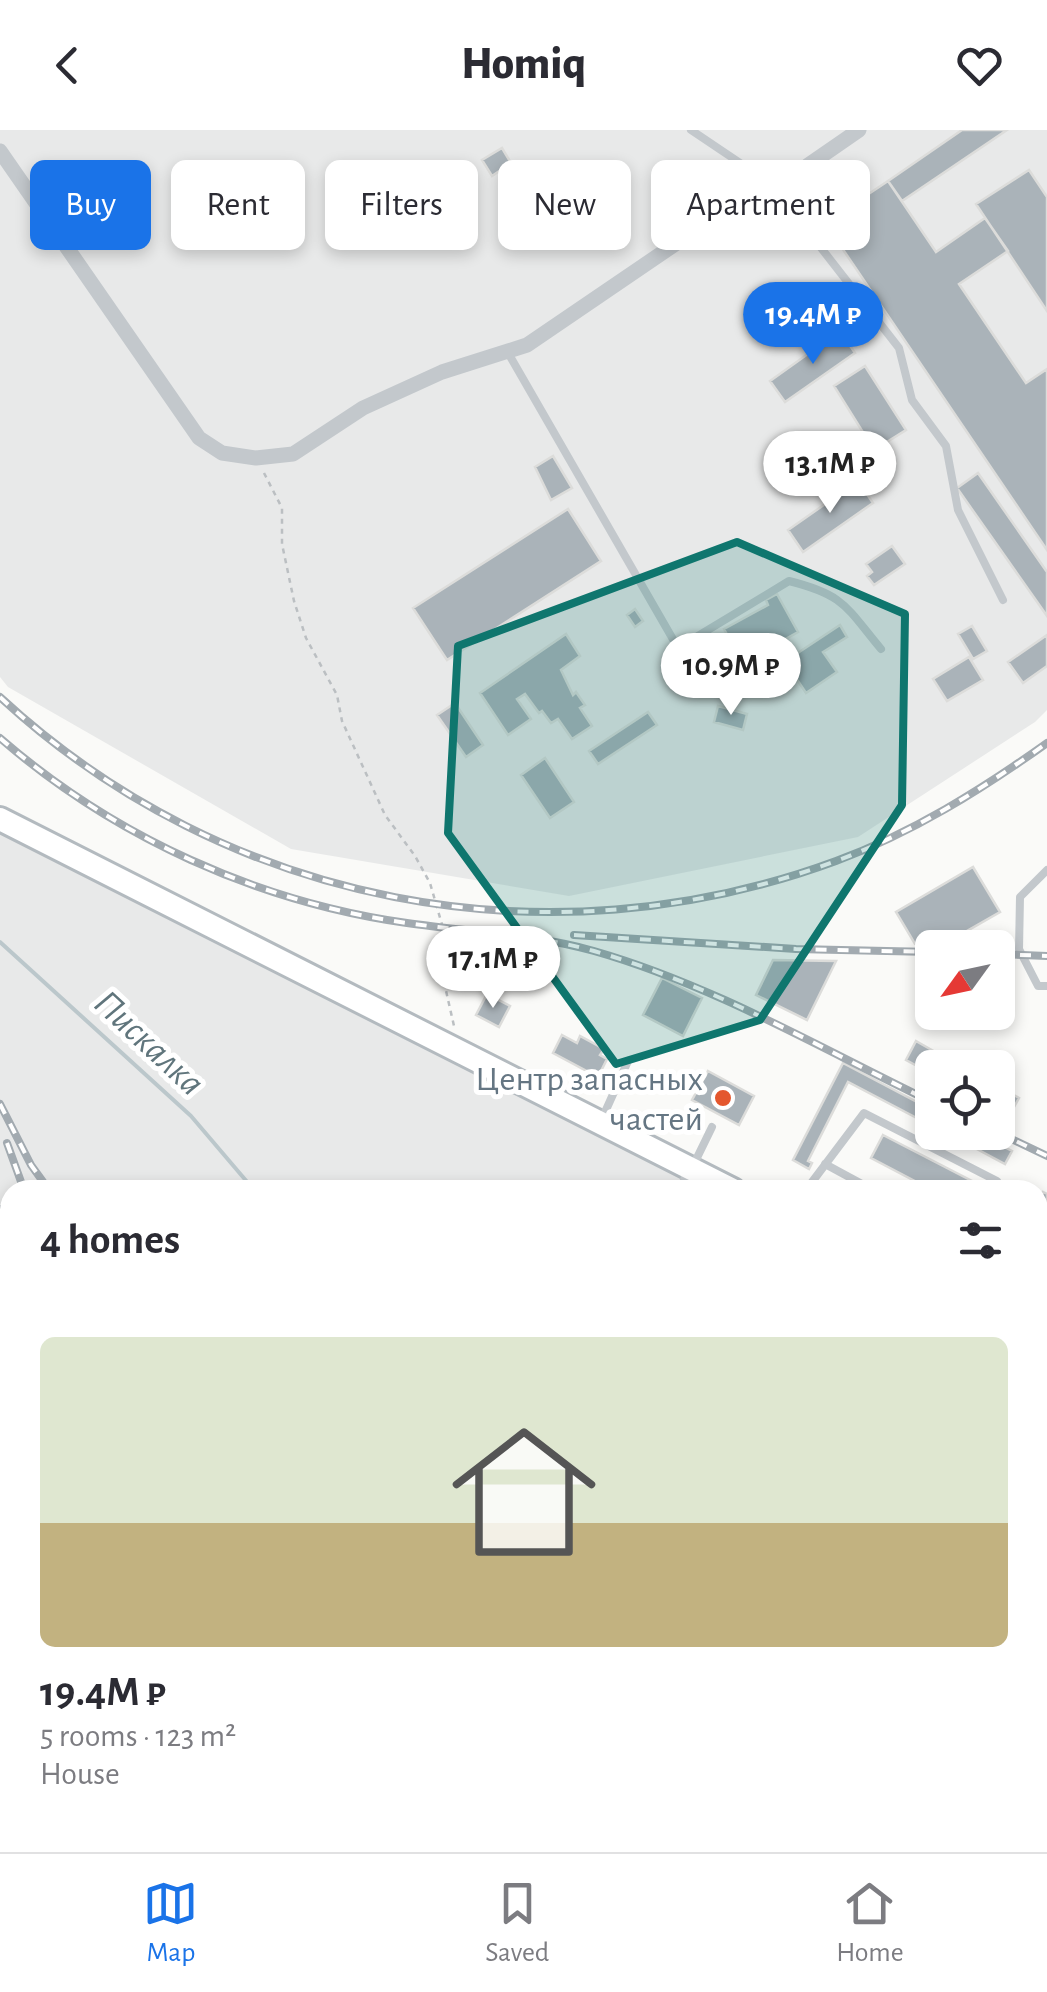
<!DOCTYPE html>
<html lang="en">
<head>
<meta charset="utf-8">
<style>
  body { margin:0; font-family:"Alegreya Sans",sans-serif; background:#f2f2f3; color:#2b2b33; height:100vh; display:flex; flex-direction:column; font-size:38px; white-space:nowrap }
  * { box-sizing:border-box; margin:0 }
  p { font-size:32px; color:#7c7c81 }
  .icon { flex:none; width:55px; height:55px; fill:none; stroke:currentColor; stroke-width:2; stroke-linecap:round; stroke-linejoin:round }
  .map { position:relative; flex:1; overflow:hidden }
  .drawer { position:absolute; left:0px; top:1050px; width:1048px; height:672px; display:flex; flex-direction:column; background:#fff; border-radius:30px 30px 0 0; box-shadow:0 5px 15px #0003 }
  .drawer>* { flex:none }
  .top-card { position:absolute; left:30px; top:30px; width:988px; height:90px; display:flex; gap:20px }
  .needle { width:65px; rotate:237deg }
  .tools { position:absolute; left:915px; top:800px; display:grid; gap:20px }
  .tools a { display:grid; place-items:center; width:100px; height:100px; border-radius:15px; background:#fff; box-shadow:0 5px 15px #0003; font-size:50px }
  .price { position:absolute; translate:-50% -85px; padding:0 22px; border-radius:35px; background:#fff; color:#222; font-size:32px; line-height:65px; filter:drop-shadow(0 2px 5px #0008) }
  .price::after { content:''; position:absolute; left:50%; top:60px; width:30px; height:22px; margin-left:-15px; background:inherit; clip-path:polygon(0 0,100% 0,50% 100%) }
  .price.current { background:#1a73e8; color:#fff }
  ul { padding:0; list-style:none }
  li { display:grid; align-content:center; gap:20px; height:530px; padding:0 40px }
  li+li { border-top:2px solid #e1e1e2 }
  li span { display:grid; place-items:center; height:310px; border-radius:15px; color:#555 }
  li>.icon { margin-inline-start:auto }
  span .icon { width:180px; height:180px; fill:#fffc; stroke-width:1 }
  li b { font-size:42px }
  h2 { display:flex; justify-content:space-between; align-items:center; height:120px; padding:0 40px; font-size:42px }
  .tag { padding:0 35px; border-radius:15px; background:#fff; box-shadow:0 5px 15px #0003; font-size:35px; line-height:90px }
  .tag.current { background:#1a73e8; color:#fff }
  header { display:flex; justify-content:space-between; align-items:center; height:130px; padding:0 40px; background:#fff; font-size:45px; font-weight:800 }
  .tab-bar { display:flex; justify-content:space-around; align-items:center; height:140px; border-top:2px solid #e1e1e2; background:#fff; font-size:28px; color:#7c7c81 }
  .tab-bar a { display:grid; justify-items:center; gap:5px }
  .tab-bar .current { color:#1a73e8 }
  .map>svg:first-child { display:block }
</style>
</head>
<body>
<header><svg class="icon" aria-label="back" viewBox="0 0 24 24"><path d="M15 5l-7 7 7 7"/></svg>Homiq<svg class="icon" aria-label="heart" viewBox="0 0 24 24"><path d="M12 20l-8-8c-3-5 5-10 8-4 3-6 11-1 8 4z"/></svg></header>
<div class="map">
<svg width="1047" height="1722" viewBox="0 0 1047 1722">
  <rect width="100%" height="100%" fill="#fafaf8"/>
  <!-- built -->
  <path fill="#e8e9e9" d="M 0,0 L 1047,0 L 1047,580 L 1035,592 L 858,707 L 569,766 L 291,719 L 8,557 L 0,547 Z
    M 0,692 L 718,1060 L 10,1060 L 10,1712 L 1038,1712 L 1038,1223 L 1047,1228 L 1047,1722 L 0,1722 Z"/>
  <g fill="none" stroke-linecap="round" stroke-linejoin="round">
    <!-- stream -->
    <path stroke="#bbc7cb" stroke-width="4" d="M 0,812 L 191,986 L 254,1060
      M 1038,1136 L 1047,1130"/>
  </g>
  <!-- building -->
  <path fill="#aab3b9" stroke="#dcdcda" stroke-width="2.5" d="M 962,0 L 1007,0 L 902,71 L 888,51 Z
    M 502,18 L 511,33 L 492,46 L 482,30 Z
    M 1029,40 L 1047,67 L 1047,181 L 976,74 Z
    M 888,51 L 936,122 L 985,88 L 1008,121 L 959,154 L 1026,253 L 1047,239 L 1047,420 L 825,93 Z
    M 840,201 L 855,223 L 785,272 L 770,251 Z
    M 865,236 L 906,300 L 874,320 L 834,256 Z
    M 553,326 L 572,358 L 551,370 L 535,337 Z
    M 978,343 L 1047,442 L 1047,486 L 957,358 Z
    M 858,351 L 873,373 L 803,422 L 788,400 Z
    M 568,379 L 601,431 L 447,530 L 413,478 Z
    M 892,416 L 905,434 L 874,455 L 867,446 L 872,442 L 866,434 Z
    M 777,464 L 798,502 L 743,533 L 724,499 L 768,475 L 766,470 Z
    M 635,479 L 643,491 L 635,497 L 627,485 Z
    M 840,495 L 847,507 L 823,522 L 837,542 L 806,563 L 792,542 L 770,557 L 763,546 Z
    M 972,496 L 987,521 L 973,529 L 958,504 Z
    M 566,504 L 580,526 L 561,540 L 573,565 L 576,562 L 585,575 L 580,578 L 592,596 L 572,609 L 558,589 L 551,593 L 542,581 L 539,583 L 525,564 L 517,569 L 531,589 L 508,605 L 480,563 Z
    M 1047,505 L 1047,536 L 1023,553 L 1008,532 Z
    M 969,527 L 983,550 L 947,571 L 933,549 Z
    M 455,573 L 483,615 L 466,627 L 437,585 Z
    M 718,576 L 747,584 L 743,600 L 714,592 Z
    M 648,582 L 657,595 L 598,634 L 589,621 Z
    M 545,628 L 574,672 L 550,688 L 521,645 Z
    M 973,737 L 1000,782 L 944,814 L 932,818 L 915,814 L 896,782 Z
    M 773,830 L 836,831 L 807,890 L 756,865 Z
    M 662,848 L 702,868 L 683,906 L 643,885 Z
    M 487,864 L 510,876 L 499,897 L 476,885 Z
    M 562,905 L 577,913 L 580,906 L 604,919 L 600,925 L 607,929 L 598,947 L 553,923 Z
    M 916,911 L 963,938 L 932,938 L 932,944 L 906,930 Z
    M 843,933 L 932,980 L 932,996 L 848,952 L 808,1031 L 812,1033 L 809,1039 L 793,1030 Z
    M 708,941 L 754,966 L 739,995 L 692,970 Z
    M 998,956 L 1019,968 L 1009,986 L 998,980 Z
    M 945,1002 L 976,1002 L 1012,1021 L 1005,1034 Z
    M 883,1005 L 974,1052 L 970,1060 L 932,1060 L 871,1028 Z
    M 1043,1062 L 1047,1064 L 1047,1121 L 1038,1116 L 1038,1072 Z
    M 1038,1523 L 1047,1528 L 1047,1557 L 1038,1552 Z
    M 1038,1651 L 1047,1666 L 1047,1722 L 1036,1722 L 1031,1712 L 1038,1712 Z
    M 72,1712 L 155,1712 L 160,1722 L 64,1722 L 62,1719 Z
    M 649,1712 L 719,1712 L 725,1722 L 655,1722 Z
    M 767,1712 L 831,1712 L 837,1722 L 773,1722 Z"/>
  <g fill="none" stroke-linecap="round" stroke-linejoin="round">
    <defs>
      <path id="secondary" d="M 0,689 L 733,1060
        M 1038,1218 L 1047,1223"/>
    </defs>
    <!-- secondary casing -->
    <use href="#secondary" stroke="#b3babf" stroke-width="28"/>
    <!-- path -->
    <path stroke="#bbbfc2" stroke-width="2.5" stroke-dasharray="5 5" stroke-linecap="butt" d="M 264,343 L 282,378 L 282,414 L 294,471 L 306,508 L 337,565 L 342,591 L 385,685 L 415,726 L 430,753 L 447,812 L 444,852 L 454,896"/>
    <!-- service -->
    <path stroke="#c3c8cc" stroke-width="8" d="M 691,0 L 752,41 L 797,87 L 899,218 L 912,270 L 946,316 L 958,380 L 1003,470
      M 507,221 L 678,518 L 789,451 C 845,465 846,477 881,519
      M 1047,740 L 1020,767 L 1019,819 L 1038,856 L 1047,856
      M 601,991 L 628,931
      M 825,1034 L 873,1060
      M 692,1038 L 712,997
      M 806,1060 L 864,983 L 997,1051 L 992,1060
      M 1038,1192 L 1047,1172
      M 1038,1270 L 1047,1253
      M 1,1697 L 16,1722
      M 169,1712 L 175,1722
      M 455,1712 L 459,1722
      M 583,1712 L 589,1722
      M 629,1712 L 635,1722
      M 856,1712 L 862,1722"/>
    <!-- minor -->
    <path stroke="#c3c8cc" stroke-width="15" d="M 0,21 L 199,308 L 222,323 L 256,328 L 293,324 L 363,278 L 442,242 L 527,215 L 756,59 L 807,36 L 859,0
      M 684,1060 L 692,1038
      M 0,1335 L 10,1347
      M 0,1511 L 10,1494
      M 985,1712 L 991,1722"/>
    <!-- secondary -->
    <use href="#secondary" stroke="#fff" stroke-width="22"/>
    <defs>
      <path id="rail" d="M 0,567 C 226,776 548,837 836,731 C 912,703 981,660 1047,613
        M 0,608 C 114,707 258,772 407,793 C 469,802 534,804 594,821 C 713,855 822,919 932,972
        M 574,805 L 796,819 L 932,822
        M 998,824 L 1047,826
        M 0,974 L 31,1035 L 49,1060
        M 997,1002 L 1047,1026
        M 7,1013 L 24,1060
        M 0,1079 L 10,1116
        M 0,1123 L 10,1160
        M 228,1712 L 234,1722"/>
    </defs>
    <!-- rail casing -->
    <use href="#rail" stroke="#a2aab0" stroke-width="8"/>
    <!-- rail -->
    <use href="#rail" stroke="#fff" stroke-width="4" stroke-dasharray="11" stroke-linecap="butt"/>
  </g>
  <!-- marked area -->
  <path fill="#0f766e" fill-opacity="0.2" stroke="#0f766e" stroke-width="8" stroke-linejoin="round" d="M 737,412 L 905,484 L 902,675 L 760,890 L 616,934 L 448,703 L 458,516 Z"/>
  <!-- markers -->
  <circle fill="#e4572e" stroke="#fff" stroke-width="4" cx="723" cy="968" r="10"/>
  <g text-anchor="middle" stroke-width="10" stroke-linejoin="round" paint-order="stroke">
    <!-- poi labels -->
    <g font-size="35" fill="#657683" stroke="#fff" text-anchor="end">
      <text x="703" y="960">Центр запасных<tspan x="703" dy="40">частей</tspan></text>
    </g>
    <!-- water labels -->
    <g font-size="38" font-style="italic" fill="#60757c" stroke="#fff">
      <text transform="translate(150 912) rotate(43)" y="13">Пискалка</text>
    </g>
  </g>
</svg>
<div class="tools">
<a><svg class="needle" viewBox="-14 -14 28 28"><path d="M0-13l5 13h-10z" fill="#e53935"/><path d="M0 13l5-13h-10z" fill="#7c7c81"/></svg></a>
<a><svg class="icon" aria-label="locate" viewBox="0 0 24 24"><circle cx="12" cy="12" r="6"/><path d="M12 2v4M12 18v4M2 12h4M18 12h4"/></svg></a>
</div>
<b class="price current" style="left:813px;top:237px">19.4M ₽</b>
<b class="price" style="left:830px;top:386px">13.1M ₽</b>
<b class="price" style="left:731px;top:588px">10.9M ₽</b>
<b class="price" style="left:493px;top:881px">17.1M ₽</b>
<div class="top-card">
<a class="tag current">Buy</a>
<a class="tag">Rent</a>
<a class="tag">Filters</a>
<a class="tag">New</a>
<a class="tag">Apartment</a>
</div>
<section class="drawer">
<h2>4 homes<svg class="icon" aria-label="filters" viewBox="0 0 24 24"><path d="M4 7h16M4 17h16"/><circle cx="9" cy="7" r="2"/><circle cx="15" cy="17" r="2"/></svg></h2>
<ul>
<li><span style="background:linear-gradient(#dfe7d0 60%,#c2b280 0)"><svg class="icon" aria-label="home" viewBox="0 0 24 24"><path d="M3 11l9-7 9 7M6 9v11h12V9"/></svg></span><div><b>19.4M ₽</b><p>5 rooms · 123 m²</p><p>House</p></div></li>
</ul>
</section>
</div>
<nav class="tab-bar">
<a class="current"><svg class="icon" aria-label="map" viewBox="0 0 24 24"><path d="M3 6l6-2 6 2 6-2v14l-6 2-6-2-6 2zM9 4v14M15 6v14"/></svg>Map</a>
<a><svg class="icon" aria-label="saved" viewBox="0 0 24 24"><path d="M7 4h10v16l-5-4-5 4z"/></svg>Saved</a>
<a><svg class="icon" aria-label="home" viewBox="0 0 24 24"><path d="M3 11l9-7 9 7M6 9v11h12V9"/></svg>Home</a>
</nav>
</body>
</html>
